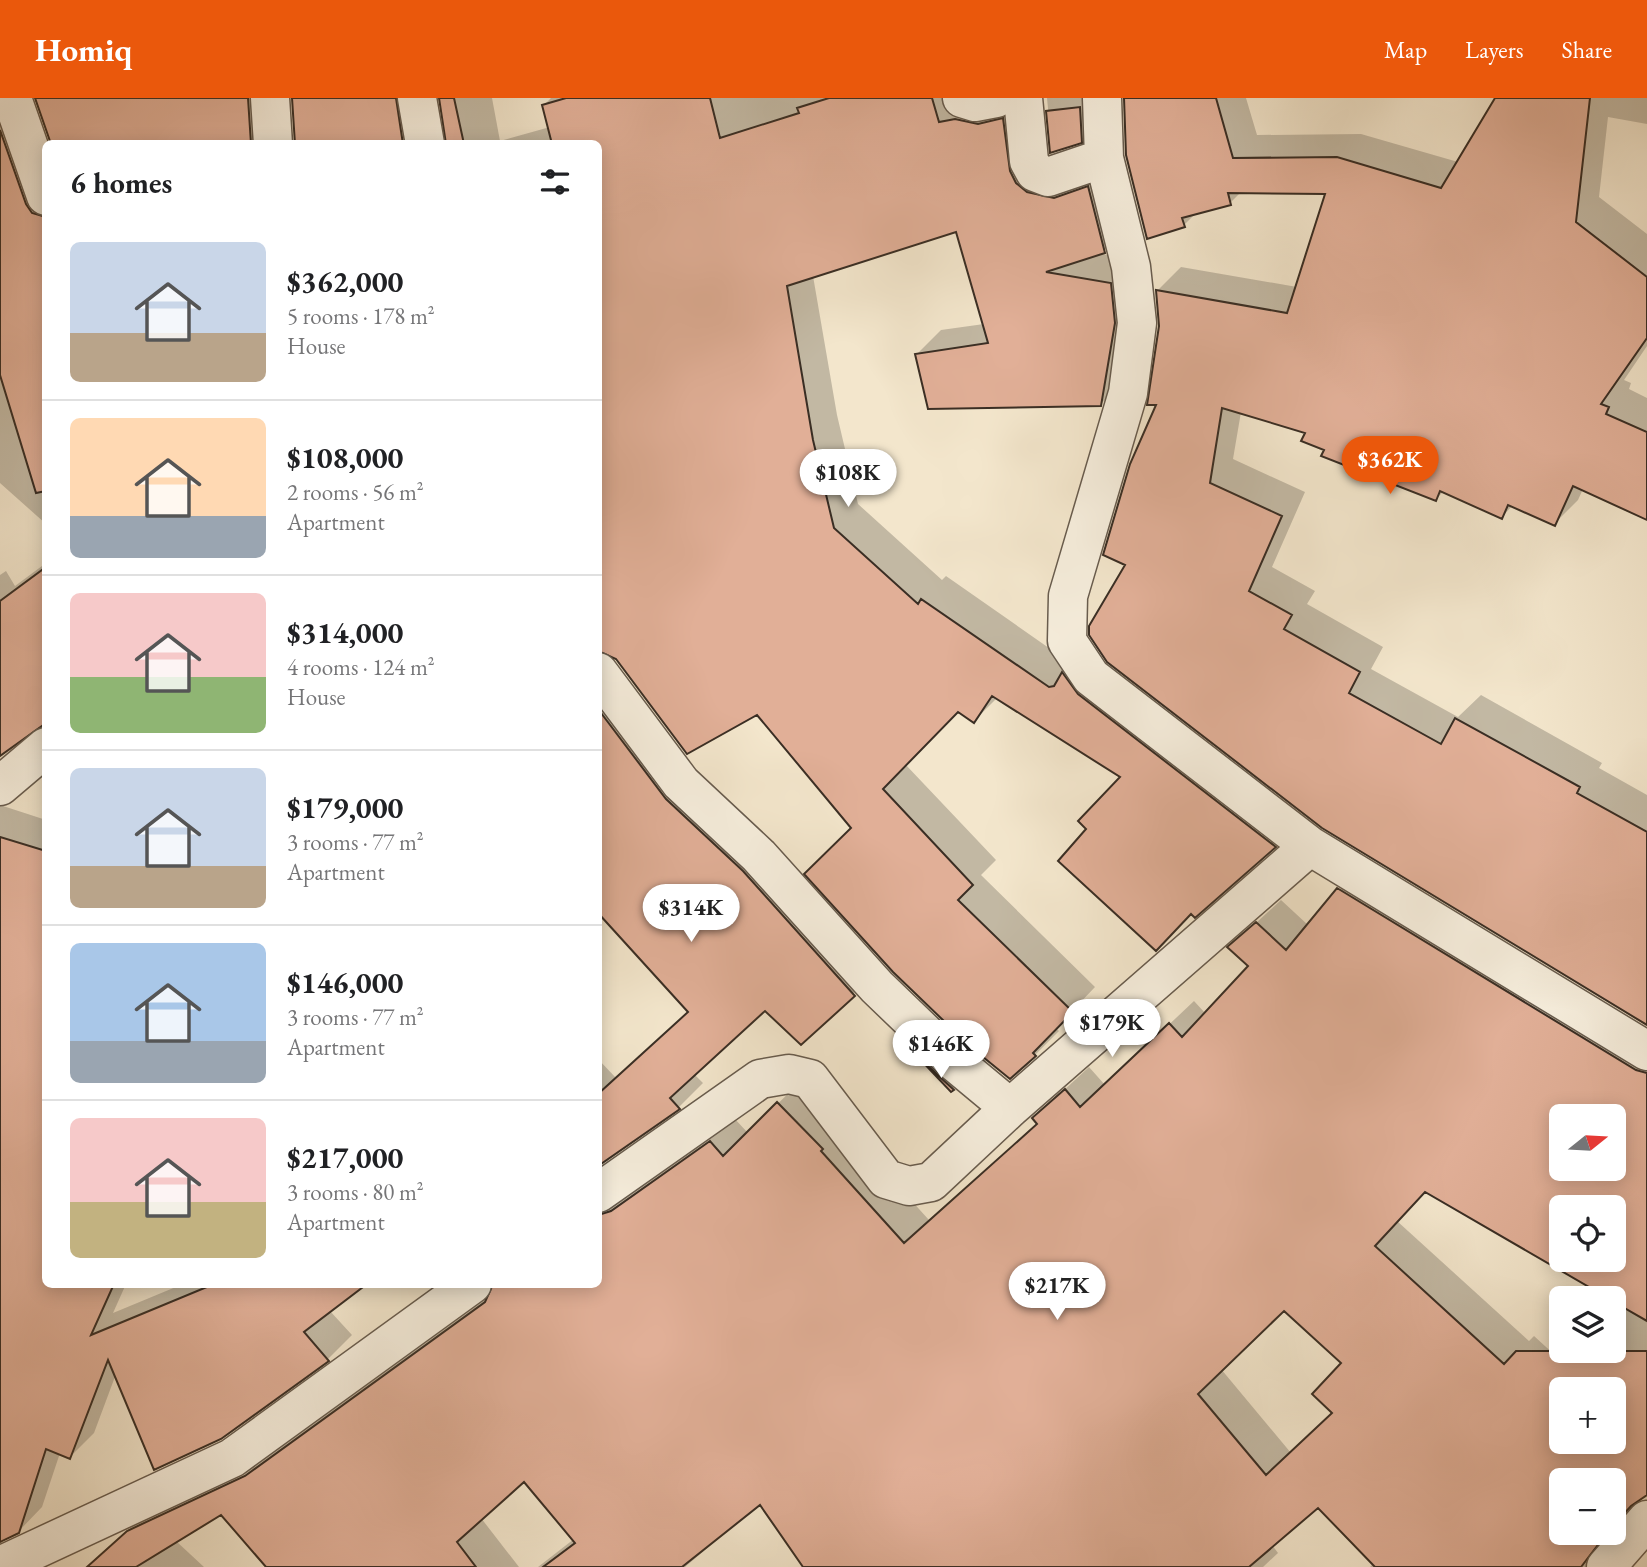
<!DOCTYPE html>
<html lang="en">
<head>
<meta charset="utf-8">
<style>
  body { margin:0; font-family:"EB Garamond",serif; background:#f2f2f2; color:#202124; height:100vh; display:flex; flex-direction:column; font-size:26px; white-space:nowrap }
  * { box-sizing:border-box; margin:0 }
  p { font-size:23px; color:#757577 }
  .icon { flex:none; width:38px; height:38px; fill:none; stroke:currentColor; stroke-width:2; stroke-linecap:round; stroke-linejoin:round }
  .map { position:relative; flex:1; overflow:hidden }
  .panel { position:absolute; left:42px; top:42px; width:560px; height:1148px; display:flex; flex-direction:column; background:#fff; border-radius:10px; box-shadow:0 4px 18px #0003 }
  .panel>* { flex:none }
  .needle { width:46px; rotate:72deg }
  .fabs { position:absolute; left:1549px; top:1006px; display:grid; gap:14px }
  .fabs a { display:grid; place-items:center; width:77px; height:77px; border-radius:10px; background:#fff; box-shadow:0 4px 18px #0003; font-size:35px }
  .price { position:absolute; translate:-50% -60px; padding:0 16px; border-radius:24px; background:#fff; color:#222; font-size:23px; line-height:46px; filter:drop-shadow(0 2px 4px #0008) }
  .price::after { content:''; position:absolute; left:50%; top:42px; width:21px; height:16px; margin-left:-10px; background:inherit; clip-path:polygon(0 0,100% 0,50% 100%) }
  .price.current { background:#ea580c; color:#fff }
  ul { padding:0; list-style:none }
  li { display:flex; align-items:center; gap:21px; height:175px; padding:0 28px }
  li+li { border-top:2px solid #e0e0e0 }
  li span { display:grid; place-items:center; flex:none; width:196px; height:140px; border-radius:10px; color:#555 }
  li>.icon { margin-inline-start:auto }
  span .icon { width:84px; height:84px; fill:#fffc; stroke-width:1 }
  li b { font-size:30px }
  h2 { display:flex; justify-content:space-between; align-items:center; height:84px; padding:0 28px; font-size:30px }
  header { display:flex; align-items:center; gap:42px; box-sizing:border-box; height:98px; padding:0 35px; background:#ea580c; color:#fff }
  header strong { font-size:33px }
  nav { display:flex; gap:38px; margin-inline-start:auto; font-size:24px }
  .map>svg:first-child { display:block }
</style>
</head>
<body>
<header>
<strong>Homiq</strong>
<nav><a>Map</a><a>Layers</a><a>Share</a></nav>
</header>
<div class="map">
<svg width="1647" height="1469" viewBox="0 0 1647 1469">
  <rect width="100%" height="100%" fill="#f3e6cc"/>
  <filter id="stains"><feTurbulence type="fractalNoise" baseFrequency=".00286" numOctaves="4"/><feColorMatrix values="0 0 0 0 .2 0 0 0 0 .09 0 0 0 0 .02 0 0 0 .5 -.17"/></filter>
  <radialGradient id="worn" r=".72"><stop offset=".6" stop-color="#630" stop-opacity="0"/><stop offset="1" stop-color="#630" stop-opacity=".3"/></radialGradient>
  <!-- shadow -->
  <path fill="#0003" fill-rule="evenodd" d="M 0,0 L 46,71 L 46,426 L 0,385 Z
    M 37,0 L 274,0 L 287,42 L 296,44 L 294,0 L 423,0 L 441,43 L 449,44 L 439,0 L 492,0 L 500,43 L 550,29 L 544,7 L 551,0 L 1005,0 L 1040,61 L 1112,66 L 1128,129 L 1101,156 L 1134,161 L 1125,282 L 1101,306 L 917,256 L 941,232 L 984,226 L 957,132 L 813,178 L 837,317 L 858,406 L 942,482 L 946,478 L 1298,724 L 1274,748 L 1089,731 L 1123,679 L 998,599 L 974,623 L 958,612 L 905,666 L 996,762 L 981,777 L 1095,889 L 1056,930 L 1059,933 L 1035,957 L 757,614 L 599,551 L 604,563 L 687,674 L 878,872 L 801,944 L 766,911 L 694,976 L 703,985 L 679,1009 L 598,1066 L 598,961 L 616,980 L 689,913 L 598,813 L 598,46 L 53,46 Z
    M 1047,0 L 1105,0 L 1105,19 L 1081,43 L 1052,53 Z
    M 1126,0 L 1246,0 L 1257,37 L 1361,36 L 1458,64 L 1497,0 L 1647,0 L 1647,26 L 1608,19 L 1599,99 L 1647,136 L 1647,248 L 1624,282 L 1631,285 L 1629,291 L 1647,300 L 1647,420 L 1583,391 L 1578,402 L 1554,426 L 1513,407 L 1502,419 L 1444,393 L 1436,401 L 1326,351 L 1307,334 L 1241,314 L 1233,361 L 1305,394 L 1272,469 L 1315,493 L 1307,506 L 1383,549 L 1371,571 L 1458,619 L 1481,597 L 1602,665 L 1599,670 L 1647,697 L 1647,925 L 1127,467 L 1158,305 L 1160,228 L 1157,193 L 1181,169 L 1297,189 L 1327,94 L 1242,93 L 1230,105 L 1197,114 L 1184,127 Z
    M 46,465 L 46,621 L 0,654 L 0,477 L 6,473 L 15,488 Z
    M 0,707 L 43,721 L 46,715 L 46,1186 L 126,1186 L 113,1215 L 183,1186 L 364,1186 L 330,1213 L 352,1237 L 328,1261 L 220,1340 L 116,1276 L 94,1335 L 70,1359 L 60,1355 L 42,1409 L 18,1434 L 2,1443 L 0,1469 Z
    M 1362,767 L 1647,940 L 1647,1393 L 1614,1428 L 1614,1382 L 1561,1382 L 1561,1435 L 1610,1435 L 1593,1469 L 1370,1469 L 1374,1465 L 1318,1407 L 1272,1447 L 1278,1455 L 1263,1469 L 805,1469 L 760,1405 L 685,1469 L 538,1469 L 574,1441 L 525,1381 L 481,1420 L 519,1469 L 268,1469 L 221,1415 L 176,1443 L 204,1469 L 86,1469 L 154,1409 L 271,1354 L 492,1194 L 598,1186 L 598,1114 L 734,1020 L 748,1035 L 802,982 L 929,1122 L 1038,1025 L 1034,1020 L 1089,969 L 1105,987 L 1194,903 L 1206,916 L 1250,868 L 1230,849 L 1281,802 L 1308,827 ZM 1561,1018 L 1614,1018 L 1614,1071 L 1561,1071 ZM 1426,1092 L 1628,1210 L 1614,1231 L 1614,1253 L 1598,1253 L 1580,1280 L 1534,1238 L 1529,1243 L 1397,1123 ZM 1561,1110 L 1614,1110 L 1614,1162 L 1561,1162 ZM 1284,1211 L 1344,1265 L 1334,1314 L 1291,1355 L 1221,1271 ZM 1561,1292 L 1614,1292 L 1614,1344 L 1561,1344 Z
    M 930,950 L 962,980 L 951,992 L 921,959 Z"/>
  <!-- building -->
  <path fill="#e1af97" stroke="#3a2e24" stroke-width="2" fill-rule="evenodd" d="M 35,0 L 248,0 L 251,46 L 51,46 Z
    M 292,0 L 396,0 L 403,46 L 295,46 Z
    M 439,0 L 454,0 L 464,46 L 446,46 Z
    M 566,0 L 710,0 L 720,40 L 799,15 L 797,10 L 829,0 L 932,0 L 939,24 L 955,21 L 978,26 L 1003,20 L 1010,73 L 1016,85 L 1027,94 L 1054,100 L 1088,88 L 1105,155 L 1046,174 L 1111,185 L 1115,225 L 1101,308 L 928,311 L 915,256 L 988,245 L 956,134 L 787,188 L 813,342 L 834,430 L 918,506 L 921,501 L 1049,589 L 1054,588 L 1062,574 L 1078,596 L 1276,749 L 1195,820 L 1191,816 L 1156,853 L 1058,763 L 1086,731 L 1078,723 L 1120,679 L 992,598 L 974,625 L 958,614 L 883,691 L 973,787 L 958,802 L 1073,914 L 1033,955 L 1036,958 L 1010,981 L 972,950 L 893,874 L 804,776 L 851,730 L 757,617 L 687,656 L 616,561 L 598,553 L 598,46 L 552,46 L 542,7 Z
    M 1124,0 L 1216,0 L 1233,60 L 1337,59 L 1441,90 L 1495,0 L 1590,0 L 1576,124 L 1647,179 L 1647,240 L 1601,306 L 1609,309 L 1606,316 L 1647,334 L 1647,422 L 1573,388 L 1555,428 L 1508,407 L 1502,421 L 1440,393 L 1436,403 L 1321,358 L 1324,352 L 1301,343 L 1305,335 L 1222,310 L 1210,385 L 1282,418 L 1249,493 L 1292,517 L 1284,531 L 1360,574 L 1349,595 L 1441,646 L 1455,620 L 1580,689 L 1577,695 L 1647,734 L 1647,927 L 1322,730 L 1107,564 L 1089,537 L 1089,528 L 1125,467 L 1103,457 L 1130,366 L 1156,307 L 1147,307 L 1159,228 L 1156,192 L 1287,215 L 1325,96 L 1228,95 L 1231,107 L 1182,120 L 1185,129 L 1147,141 L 1126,57 Z
    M 1080,9 L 1082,45 L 1050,55 L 1046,13 Z
    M 0,32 L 26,106 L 32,115 L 46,119 L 46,393 L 36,395 L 0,277 Z
    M 46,469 L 46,625 L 0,658 L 0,503 Z
    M 598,611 L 666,701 L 743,773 L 855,898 L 801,947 L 765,913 L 670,1000 L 680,1011 L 598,1068 L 598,996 L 688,914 L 598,815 Z
    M 0,739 L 46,753 L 46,1186 L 114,1186 L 91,1237 L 214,1186 L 367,1186 L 304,1234 L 329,1263 L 221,1341 L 154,1372 L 108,1262 L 70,1361 L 46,1351 L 19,1435 L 0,1444 Z
    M 1337,790 L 1636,972 L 1647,975 L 1647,1223 L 1614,1204 L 1614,1200 L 1608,1200 L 1425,1094 L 1375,1148 L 1504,1266 L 1516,1253 L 1647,1253 L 1647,1397 L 1631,1408 L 1614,1427 L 1614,1382 L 1561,1382 L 1561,1435 L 1607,1435 L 1581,1469 L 1375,1469 L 1318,1410 L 1249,1469 L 803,1469 L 760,1407 L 682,1469 L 543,1469 L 575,1445 L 524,1384 L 457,1444 L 476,1469 L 266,1469 L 221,1417 L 136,1469 L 87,1469 L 127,1433 L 245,1378 L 485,1204 L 493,1186 L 598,1186 L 598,1117 L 611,1113 L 710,1043 L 723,1058 L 777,1004 L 823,1051 L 821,1053 L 904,1145 L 1037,1026 L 1032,1020 L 1065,991 L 1080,1009 L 1169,925 L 1182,939 L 1248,868 L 1227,849 L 1256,824 L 1286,852 ZM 1561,1018 L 1614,1018 L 1614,1071 L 1561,1071 ZM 1561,1110 L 1614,1110 L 1614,1162 L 1561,1162 ZM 1284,1213 L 1341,1265 L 1312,1296 L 1332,1315 L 1266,1377 L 1198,1296 ZM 1561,1292 L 1614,1292 L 1614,1344 L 1561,1344 Z
    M 918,959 L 954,992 L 951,994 Z"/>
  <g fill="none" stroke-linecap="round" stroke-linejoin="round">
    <defs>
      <path id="minor" d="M 12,0 L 46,98
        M 270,0 L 273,46
        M 417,0 L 425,46
        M 962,0 L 975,4 L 996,0
        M 1023,0 L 1029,63 L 1035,74 L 1048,79 L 1104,60
        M 1102,0 L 1104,60 L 1131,169 L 1137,225 L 1128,295 L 1068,498 L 1067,543 L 1091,579 L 1310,748
        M 598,574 L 681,685 L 759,758 L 877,889 L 957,966 L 1010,1010
        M 0,688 L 46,649
        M 598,1095 L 760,981 L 789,976 L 810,981 L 886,1081 L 909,1088 L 931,1084 L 1010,1010 L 1310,748 L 1647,953
        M 0,1468 L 232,1360 L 472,1186
        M 1606,1469 L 1647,1422"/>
    </defs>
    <!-- minor casing -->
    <use href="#minor" stroke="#685c4e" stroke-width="41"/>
    <!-- minor -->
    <use href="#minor" stroke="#f7efde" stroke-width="38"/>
  </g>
  <rect width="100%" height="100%" filter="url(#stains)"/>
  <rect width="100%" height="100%" fill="url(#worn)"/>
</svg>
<div class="fabs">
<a><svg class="needle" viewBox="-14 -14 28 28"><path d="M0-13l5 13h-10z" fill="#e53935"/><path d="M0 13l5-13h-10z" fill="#757577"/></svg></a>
<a><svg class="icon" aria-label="locate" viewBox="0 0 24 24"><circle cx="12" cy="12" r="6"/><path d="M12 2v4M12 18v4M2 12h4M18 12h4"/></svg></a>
<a><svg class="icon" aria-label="layers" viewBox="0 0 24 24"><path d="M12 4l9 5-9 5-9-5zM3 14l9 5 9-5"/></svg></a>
<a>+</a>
<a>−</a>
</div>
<b class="price current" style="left:1390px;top:398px">$362K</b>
<b class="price" style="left:848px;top:411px">$108K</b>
<b class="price" style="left:691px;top:846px">$314K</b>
<b class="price" style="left:1112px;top:961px">$179K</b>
<b class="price" style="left:941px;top:982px">$146K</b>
<b class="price" style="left:1057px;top:1224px">$217K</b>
<section class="panel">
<h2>6 homes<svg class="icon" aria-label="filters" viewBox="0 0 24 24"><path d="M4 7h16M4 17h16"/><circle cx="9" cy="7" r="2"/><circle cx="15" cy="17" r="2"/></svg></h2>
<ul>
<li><span style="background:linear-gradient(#c9d6e8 65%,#b9a48a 0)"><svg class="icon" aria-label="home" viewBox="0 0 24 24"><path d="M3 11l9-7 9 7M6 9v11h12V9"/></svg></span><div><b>$362,000</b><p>5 rooms · 178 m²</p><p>House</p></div></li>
<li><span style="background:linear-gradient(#ffd9b3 70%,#9aa5b1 0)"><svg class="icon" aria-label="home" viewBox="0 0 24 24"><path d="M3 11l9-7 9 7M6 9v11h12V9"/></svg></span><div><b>$108,000</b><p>2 rooms · 56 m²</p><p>Apartment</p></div></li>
<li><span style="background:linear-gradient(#f6c9c9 60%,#8fb573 0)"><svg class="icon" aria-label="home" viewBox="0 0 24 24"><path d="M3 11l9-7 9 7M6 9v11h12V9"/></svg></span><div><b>$314,000</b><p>4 rooms · 124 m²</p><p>House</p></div></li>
<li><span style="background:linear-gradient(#c9d6e8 70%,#b9a48a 0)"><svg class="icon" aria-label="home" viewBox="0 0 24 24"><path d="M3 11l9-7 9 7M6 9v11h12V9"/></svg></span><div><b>$179,000</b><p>3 rooms · 77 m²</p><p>Apartment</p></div></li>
<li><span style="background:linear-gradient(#a9c7e8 70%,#9aa5b1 0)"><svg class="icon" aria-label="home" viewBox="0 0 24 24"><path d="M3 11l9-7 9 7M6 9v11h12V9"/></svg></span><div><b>$146,000</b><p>3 rooms · 77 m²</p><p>Apartment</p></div></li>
<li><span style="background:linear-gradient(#f6c9c9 60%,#c2b280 0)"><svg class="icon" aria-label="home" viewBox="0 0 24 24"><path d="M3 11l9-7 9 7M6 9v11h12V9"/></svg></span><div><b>$217,000</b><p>3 rooms · 80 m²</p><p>Apartment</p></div></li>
</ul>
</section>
</div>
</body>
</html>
